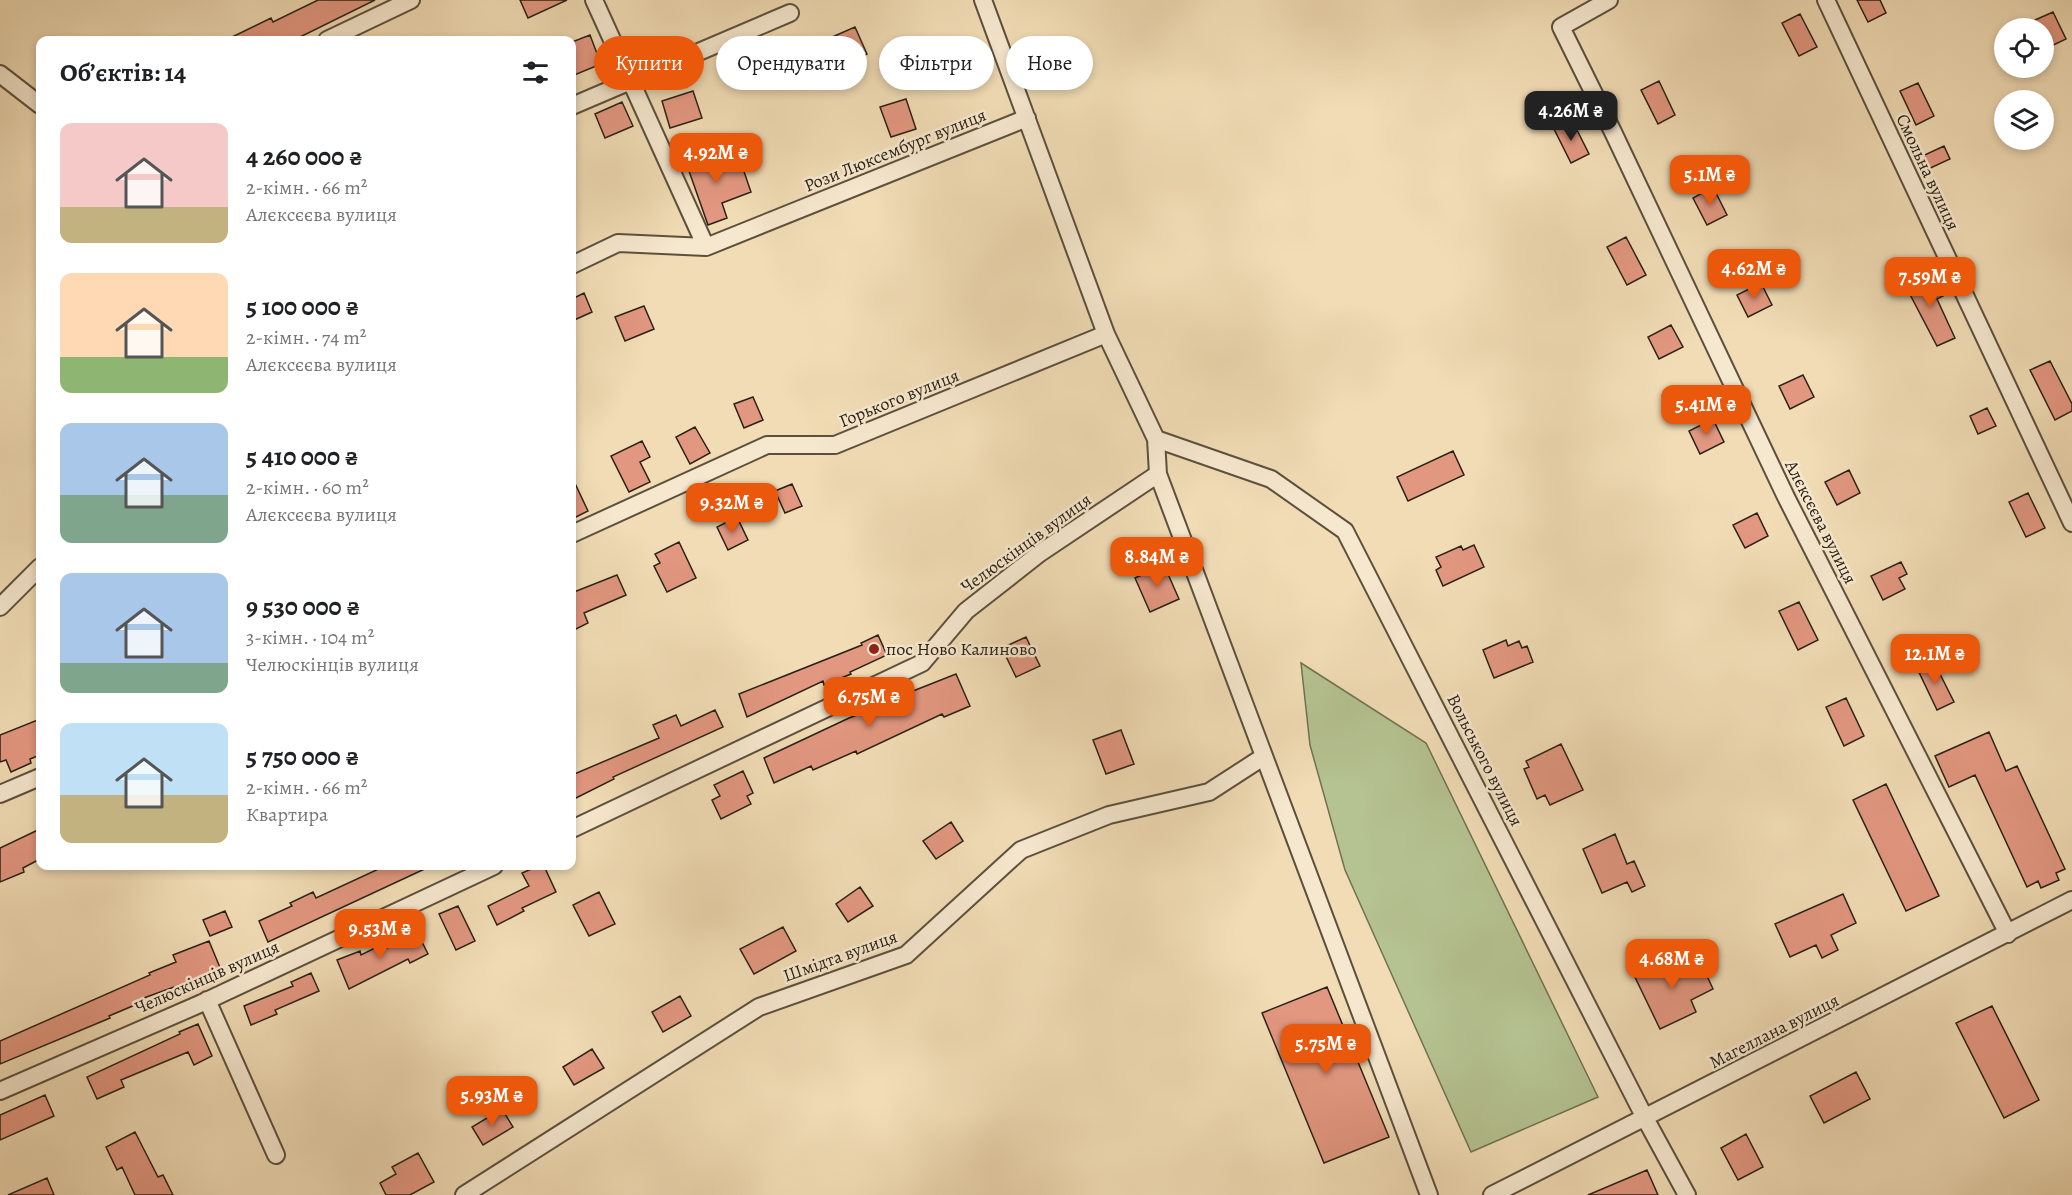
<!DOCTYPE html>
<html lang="uk">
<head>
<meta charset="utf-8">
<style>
  body { margin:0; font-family:Alegreya,serif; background:#f2f2f2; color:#202124; height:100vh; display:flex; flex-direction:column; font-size:22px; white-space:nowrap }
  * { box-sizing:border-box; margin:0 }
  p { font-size:20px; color:#757577 }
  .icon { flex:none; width:33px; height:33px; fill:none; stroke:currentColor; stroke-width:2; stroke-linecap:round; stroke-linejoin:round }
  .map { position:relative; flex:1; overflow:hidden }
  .sheet { position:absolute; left:36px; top:36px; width:540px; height:834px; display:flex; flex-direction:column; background:#fff; border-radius:12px; box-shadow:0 3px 9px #0003 }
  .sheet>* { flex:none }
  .top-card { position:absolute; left:594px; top:36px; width:570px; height:54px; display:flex; gap:12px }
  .controls { position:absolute; left:1994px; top:18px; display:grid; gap:12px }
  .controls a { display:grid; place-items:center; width:60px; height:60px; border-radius:50%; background:#fff; box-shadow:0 3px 9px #0003; font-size:30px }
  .price { position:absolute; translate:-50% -51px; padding:0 14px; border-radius:12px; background:#ea580c; color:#fff; font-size:20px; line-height:39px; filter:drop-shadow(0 2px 3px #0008) }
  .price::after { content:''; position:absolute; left:50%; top:36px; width:18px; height:14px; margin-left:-9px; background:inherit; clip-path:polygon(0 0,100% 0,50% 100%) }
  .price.on { background:#222; color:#fff }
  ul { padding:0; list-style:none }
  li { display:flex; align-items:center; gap:18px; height:150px; padding:0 24px }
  li span { display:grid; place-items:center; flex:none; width:168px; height:120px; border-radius:12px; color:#555 }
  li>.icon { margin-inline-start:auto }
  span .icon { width:72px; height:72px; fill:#fffc; stroke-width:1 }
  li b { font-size:26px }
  h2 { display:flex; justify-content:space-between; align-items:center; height:72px; padding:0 24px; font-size:26px }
  .pill { padding:0 21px; border-radius:27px; background:#fff; box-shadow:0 3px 9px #0003; font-size:21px; line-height:54px }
  .pill.on { background:#ea580c; color:#fff }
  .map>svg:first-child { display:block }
</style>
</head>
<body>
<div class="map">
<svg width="2072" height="1195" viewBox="0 0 2072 1195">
  <rect width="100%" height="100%" fill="#f1dcb5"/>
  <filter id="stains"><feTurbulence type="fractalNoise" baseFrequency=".00333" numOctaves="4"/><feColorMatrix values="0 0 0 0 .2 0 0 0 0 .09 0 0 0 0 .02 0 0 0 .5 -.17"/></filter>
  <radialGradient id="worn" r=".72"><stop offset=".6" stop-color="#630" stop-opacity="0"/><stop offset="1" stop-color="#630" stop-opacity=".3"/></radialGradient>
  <!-- green -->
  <path fill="#b5c291" stroke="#707253" stroke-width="1.5" d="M 1301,663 L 1426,743 L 1598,1097 L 1471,1152 L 1345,870 L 1310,745 Z"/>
  <!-- building -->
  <path fill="#e29780" stroke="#2a2115" stroke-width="1.5" d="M 318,0 L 375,0 L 294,40 L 226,40 L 271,18 L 273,22 Z
    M 520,0 L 567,0 L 528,18 Z
    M 1857,0 L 1880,0 L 1886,13 L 1868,22 Z
    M 2053,12 L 2066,39 L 2043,50 L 2043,28 L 2017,28 Z
    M 1800,14 L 1817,47 L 1799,56 L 1782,23 Z
    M 855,27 L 867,54 L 842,65 L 830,38 Z
    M 590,35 L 601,64 L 572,76 L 572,42 Z
    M 1659,81 L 1675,115 L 1658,124 L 1641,90 Z
    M 1918,83 L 1934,116 L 1916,125 L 1900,91 Z
    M 693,91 L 702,118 L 670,128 L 662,101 Z
    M 906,99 L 916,129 L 891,137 L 880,107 Z
    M 622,102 L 633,126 L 605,138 L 595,114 Z
    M 1572,120 L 1589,154 L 1571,163 L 1554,129 Z
    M 1944,146 L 1950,159 L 1924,171 L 1918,158 Z
    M 699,149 L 706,169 L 739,157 L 751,192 L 722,203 L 727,218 L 708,225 L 683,154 Z
    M 1713,187 L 1727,215 L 1707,225 L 1693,198 Z
    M 1626,237 L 1646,275 L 1627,285 L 1607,247 Z
    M 1920,275 L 1922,279 L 1932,275 L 1943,296 L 1937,299 L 1955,338 L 1937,346 L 1904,283 Z
    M 1761,283 L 1772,305 L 1748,317 L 1737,295 Z
    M 584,293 L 592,312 L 572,321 L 572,299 Z
    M 644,306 L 654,329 L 625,341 L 615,317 Z
    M 1671,325 L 1683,347 L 1659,359 L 1648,337 Z
    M 2050,361 L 2072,404 L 2072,411 L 2055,420 L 2030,370 Z
    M 1803,375 L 1814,397 L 1790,409 L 1779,386 Z
    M 753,397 L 763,420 L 744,428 L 734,404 Z
    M 1987,408 L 1996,426 L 1978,434 L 1970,416 Z
    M 1713,419 L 1724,442 L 1700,454 L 1689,431 Z
    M 695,427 L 710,453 L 690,464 L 676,437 Z
    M 642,441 L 650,457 L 640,462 L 650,482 L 629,492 L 611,456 Z
    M 1453,451 L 1464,475 L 1408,501 L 1397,477 Z
    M 1849,470 L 1860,493 L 1837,505 L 1825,482 Z
    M 572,477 L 588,511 L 572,519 Z
    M 792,484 L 802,506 L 785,513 L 775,491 Z
    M 2028,493 L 2045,528 L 2026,537 L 2009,502 Z
    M 1757,513 L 1768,536 L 1745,548 L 1733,525 Z
    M 737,517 L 748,540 L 728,550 L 717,527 Z
    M 679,542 L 696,578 L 667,592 L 654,566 L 660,563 L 655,554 Z
    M 1474,545 L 1484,567 L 1443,586 L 1436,570 L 1441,567 L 1436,557 L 1461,546 L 1463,550 Z
    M 1901,562 L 1907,574 L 1899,578 L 1905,589 L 1883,600 L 1871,576 Z
    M 1164,565 L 1179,599 L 1150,612 L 1135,578 Z
    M 617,575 L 626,595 L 584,613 L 588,623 L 572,631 L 572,587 L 574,592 Z
    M 1799,602 L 1818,640 L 1798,650 L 1779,611 Z
    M 878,635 L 887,655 L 850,672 L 851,674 L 824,685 L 823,681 L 747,717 L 739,694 L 862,645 L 861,643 Z
    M 1026,637 L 1040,666 L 1016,677 L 1002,648 Z
    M 1506,640 L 1508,646 L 1519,641 L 1522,648 L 1527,646 L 1533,662 L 1494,678 L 1483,650 Z
    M 1933,660 L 1954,702 L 1937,710 L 1917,668 Z
    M 956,674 L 970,706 L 944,717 L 942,714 L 857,754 L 856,751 L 813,770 L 811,766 L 774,783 L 764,758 L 849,718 L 867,711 L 868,713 L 913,691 Z
    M 1846,698 L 1864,736 L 1844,746 L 1826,707 Z
    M 715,710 L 723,727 L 613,777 L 614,779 L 572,800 L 572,775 L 659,738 L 653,725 L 676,715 L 681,726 Z
    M 40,719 L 40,755 L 30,759 L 31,763 L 11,772 L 6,760 L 0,762 L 0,735 Z
    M 1121,730 L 1134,764 L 1106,774 L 1093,740 Z
    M 1989,732 L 2006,771 L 2017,766 L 2065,869 L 2056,873 L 2059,880 L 2041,888 L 2038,881 L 2027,887 L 1975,775 L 1949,787 L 1935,756 Z
    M 1561,744 L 1583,790 L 1550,805 L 1545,795 L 1537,799 L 1524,769 L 1529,767 L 1526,761 Z
    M 743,771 L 753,793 L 747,796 L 751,804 L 721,819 L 712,800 L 720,796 L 714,785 Z
    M 1886,784 L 1939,896 L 1906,911 L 1853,800 Z
    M 951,822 L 963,841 L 936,859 L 923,841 Z
    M 40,829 L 40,859 L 23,868 L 24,872 L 0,882 L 0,848 Z
    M 1615,834 L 1627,864 L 1634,861 L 1645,886 L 1632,892 L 1627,882 L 1602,893 L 1583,849 Z
    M 385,866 L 431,866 L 268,942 L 259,921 L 292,906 L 290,903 L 313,892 L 316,898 Z
    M 538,866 L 544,866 L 556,892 L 522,908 L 524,911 L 497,925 L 488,906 L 529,886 L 522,873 Z
    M 860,887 L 873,906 L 848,922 L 836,904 Z
    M 599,892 L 615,924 L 589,936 L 573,905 Z
    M 1843,894 L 1856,923 L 1831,935 L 1838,950 L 1822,958 L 1816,945 L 1790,957 L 1775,924 Z
    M 458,906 L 475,941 L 456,950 L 439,914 Z
    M 225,911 L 232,927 L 210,936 L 203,920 Z
    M 783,927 L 796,951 L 754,974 L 740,949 Z
    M 417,932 L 428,954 L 410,963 L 408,959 L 349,989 L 337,960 L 360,951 L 361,955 L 385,943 L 387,948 Z
    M 209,941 L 221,970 L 141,999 L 142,1002 L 109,1016 L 110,1018 L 0,1064 L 0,1041 L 150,975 L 149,973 L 176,962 L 173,955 Z
    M 1659,958 L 1663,968 L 1671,964 L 1675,973 L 1700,961 L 1713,989 L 1691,1000 L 1696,1012 L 1660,1029 L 1632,971 Z
    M 311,973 L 319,991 L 275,1010 L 277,1014 L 251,1025 L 244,1006 L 293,986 L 291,982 Z
    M 1327,987 L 1389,1137 L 1324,1163 L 1262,1013 Z
    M 680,996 L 691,1016 L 663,1032 L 652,1012 Z
    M 1992,1006 L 2039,1100 L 2004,1118 L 1956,1023 Z
    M 198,1024 L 212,1056 L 194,1065 L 188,1052 L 121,1080 L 124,1087 L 97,1099 L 87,1077 L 180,1034 L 179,1032 Z
    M 592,1049 L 604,1068 L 574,1085 L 563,1067 Z
    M 1856,1072 L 1870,1099 L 1824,1123 L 1810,1096 Z
    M 45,1095 L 54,1116 L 0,1140 L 0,1115 Z
    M 502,1109 L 513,1127 L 483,1145 L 472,1127 Z
    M 135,1132 L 158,1177 L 163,1175 L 173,1195 L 135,1195 L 122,1167 L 117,1170 L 106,1147 Z
    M 1746,1134 L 1763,1167 L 1738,1180 L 1721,1148 Z
    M 418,1153 L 434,1182 L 410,1195 L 386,1195 L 380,1183 L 396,1174 L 392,1167 Z
    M 1647,1170 L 1658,1195 L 1588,1195 Z
    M 47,1178 L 54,1195 L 8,1195 Z"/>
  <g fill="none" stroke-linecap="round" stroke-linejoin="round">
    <defs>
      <path id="minor" d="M 594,0 L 706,247
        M 983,0 L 1106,334 L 1156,439 L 1158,474 L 1429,1195
        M 1609,0 L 1561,27 L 1613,132 L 1786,497 L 2008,934
        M 1826,0 L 2072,523
        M 327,40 L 411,0
        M 0,74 L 40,105
        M 572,106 L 790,13
        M 572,265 L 618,243 L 706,247 L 1027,118
        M 1156,439 L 1271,479 L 1345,531 L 1645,1118 L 1687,1195
        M 572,534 L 767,445 L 835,445 L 1106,334
        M 0,607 L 40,567
        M 0,794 L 40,777
        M 572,829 L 922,663 L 966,611 L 1040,553 L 1158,474
        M 207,1000 L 276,1155
        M 0,1091 L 202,1003 L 494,866
        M 464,1195 L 759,1007 L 906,955 L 1021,850 L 1109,815 L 1209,792 L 1263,757
        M 1492,1195 L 2072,900"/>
    </defs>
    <!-- minor casing -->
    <use href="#minor" stroke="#5c503d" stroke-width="20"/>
    <!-- minor -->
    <use href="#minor" stroke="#f6e8cf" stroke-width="16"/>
  </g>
  <!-- markers -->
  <circle fill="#8f2418" stroke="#f6e8cf" stroke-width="2" cx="874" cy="649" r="6"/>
  <g text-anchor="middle" stroke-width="5" stroke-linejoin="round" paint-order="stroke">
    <!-- street labels -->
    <g font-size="18" fill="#2a2115" stroke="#f6e8cf">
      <text transform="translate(895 150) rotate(-22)" y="6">Рози Люксембург вулиця</text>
      <text transform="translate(1928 172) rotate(65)" y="6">Смольна вулиця</text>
      <text transform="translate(899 398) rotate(-22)" y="6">Горького вулиця</text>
      <text transform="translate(1821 522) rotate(63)" y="6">Алєксєєва вулиця</text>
      <text transform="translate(1026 543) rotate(-36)" y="6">Челюскінців вулиця</text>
      <text transform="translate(1485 760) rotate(63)" y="6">Вольського вулиця</text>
      <text transform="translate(840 956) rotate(-20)" y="6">Шмідта вулиця</text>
      <text transform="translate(207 977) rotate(-24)" y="6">Челюскінців вулиця</text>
      <text transform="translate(1774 1031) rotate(-27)" y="6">Магеллана вулиця</text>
    </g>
    <!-- poi labels -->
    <g font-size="18" fill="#2a2115" stroke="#f6e8cf" text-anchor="start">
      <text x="886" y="655">пос Ново Калиново</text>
    </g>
  </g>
  <rect width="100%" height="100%" filter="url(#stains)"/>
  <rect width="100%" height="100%" fill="url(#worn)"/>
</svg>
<div class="controls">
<a><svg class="icon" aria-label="locate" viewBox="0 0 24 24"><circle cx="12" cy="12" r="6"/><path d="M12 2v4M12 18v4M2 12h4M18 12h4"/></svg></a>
<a><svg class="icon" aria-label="layers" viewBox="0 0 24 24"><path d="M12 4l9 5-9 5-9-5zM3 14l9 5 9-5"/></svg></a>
</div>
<b class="price on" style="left:1571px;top:142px">4.26M ₴</b>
<b class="price" style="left:716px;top:184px">4.92M ₴</b>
<b class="price" style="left:1710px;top:206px">5.1M ₴</b>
<b class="price" style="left:1754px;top:300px">4.62M ₴</b>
<b class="price" style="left:1930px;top:308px">7.59M ₴</b>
<b class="price" style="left:1706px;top:436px">5.41M ₴</b>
<b class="price" style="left:732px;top:534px">9.32M ₴</b>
<b class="price" style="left:1157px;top:588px">8.84M ₴</b>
<b class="price" style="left:1935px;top:685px">12.1M ₴</b>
<b class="price" style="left:869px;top:728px">6.75M ₴</b>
<b class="price" style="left:380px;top:960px">9.53M ₴</b>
<b class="price" style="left:1672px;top:990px">4.68M ₴</b>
<b class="price" style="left:1326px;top:1075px">5.75M ₴</b>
<b class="price" style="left:492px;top:1127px">5.93M ₴</b>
<div class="top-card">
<a class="pill on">Купити</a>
<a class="pill">Орендувати</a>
<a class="pill">Фільтри</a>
<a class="pill">Нове</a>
</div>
<section class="sheet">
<h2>Об’єктів: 14<svg class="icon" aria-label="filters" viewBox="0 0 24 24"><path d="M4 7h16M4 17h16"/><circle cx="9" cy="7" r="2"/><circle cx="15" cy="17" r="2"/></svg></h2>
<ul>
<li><span style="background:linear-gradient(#f6c9c9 70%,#c2b280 0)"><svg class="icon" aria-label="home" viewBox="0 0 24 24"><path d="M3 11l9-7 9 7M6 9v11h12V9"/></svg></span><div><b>4 260 000 ₴</b><p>2-кімн. · 66 m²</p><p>Алєксєєва вулиця</p></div></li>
<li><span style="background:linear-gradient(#ffd9b3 70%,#8fb573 0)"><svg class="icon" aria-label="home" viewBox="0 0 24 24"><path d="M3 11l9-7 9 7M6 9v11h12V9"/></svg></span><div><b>5 100 000 ₴</b><p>2-кімн. · 74 m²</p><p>Алєксєєва вулиця</p></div></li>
<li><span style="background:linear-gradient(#a9c7e8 60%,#7fa58c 0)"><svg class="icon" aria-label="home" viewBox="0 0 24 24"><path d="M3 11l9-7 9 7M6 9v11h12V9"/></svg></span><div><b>5 410 000 ₴</b><p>2-кімн. · 60 m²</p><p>Алєксєєва вулиця</p></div></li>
<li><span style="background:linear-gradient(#a9c7e8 75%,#7fa58c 0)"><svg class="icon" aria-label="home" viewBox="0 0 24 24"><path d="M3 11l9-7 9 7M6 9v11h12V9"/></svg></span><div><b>9 530 000 ₴</b><p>3-кімн. · 104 m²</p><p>Челюскінців вулиця</p></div></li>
<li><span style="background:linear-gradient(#bfe0f5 60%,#c2b280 0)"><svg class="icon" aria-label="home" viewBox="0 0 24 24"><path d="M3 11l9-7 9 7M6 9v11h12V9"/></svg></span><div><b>5 750 000 ₴</b><p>2-кімн. · 66 m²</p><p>Квартира</p></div></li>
</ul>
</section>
</div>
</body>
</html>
